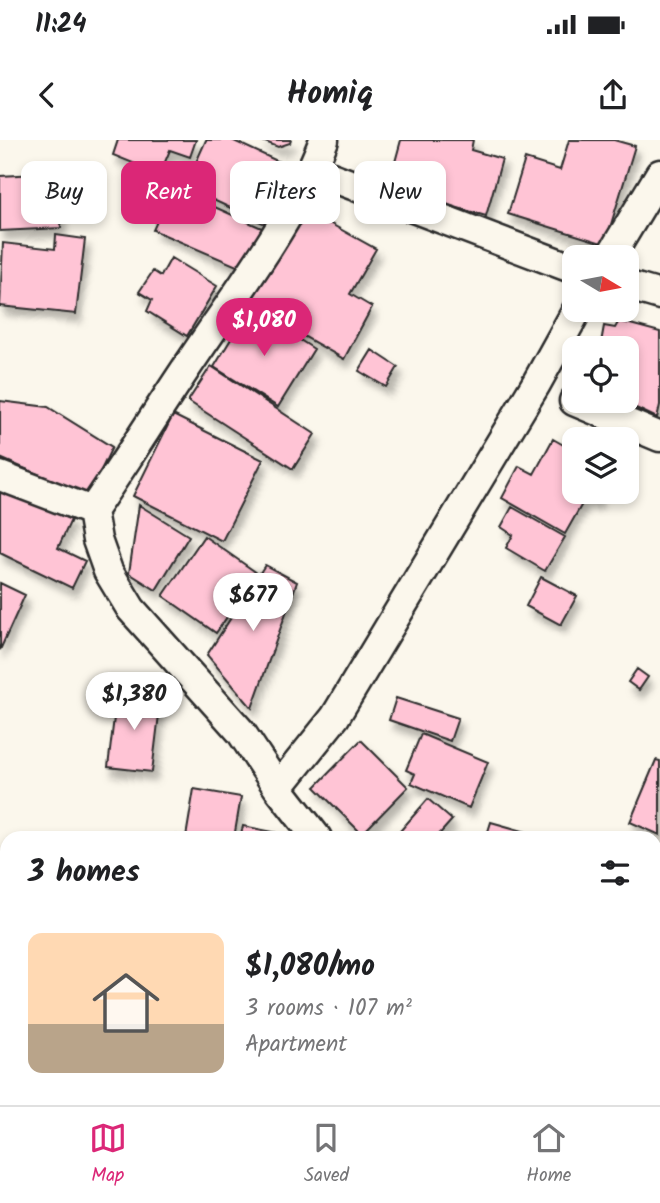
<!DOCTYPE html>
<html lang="en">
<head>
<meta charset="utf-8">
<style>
  body { margin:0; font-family:Kalam,sans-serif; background:#f6f6f6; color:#202124; height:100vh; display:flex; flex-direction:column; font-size:26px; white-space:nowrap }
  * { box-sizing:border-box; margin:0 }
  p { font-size:23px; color:#757577 }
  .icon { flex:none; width:38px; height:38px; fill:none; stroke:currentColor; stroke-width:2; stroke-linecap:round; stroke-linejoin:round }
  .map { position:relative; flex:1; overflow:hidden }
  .sheet { position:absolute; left:0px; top:691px; width:662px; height:275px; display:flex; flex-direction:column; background:#fff; border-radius:21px 21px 0 0; box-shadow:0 4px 10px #0003 }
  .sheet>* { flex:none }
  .top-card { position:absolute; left:21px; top:21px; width:620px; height:63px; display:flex; gap:14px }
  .needle { width:46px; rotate:100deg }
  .tools { position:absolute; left:562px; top:105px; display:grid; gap:14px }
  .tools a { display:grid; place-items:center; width:77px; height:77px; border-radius:14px; background:#fff; box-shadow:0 4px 10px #0003; font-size:35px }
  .price { position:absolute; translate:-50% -60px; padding:0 16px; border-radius:24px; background:#fff; color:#222; font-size:23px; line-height:46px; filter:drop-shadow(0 2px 4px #0008) }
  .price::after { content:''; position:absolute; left:50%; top:42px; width:21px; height:16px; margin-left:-10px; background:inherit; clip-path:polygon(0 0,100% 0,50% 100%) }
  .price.on { background:#db2777; color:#fff }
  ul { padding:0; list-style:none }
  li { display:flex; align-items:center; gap:21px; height:175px; padding:0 28px }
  li span { display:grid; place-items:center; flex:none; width:196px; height:140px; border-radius:14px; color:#555 }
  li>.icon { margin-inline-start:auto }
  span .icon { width:84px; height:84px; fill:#fffc; stroke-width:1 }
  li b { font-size:30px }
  h2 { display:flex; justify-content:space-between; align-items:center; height:84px; padding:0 28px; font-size:30px }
  .tag { padding:0 24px; border-radius:14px; background:#fff; box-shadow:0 4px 10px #0003; font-size:24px; line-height:63px }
  .tag.on { background:#db2777; color:#fff }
  .status { display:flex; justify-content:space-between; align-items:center; height:49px; padding:0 35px; background:#fff; direction:ltr }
  .status svg { height:19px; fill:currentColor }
  header { display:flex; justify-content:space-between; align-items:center; height:91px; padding:0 28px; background:#fff; font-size:32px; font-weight:600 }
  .menu { display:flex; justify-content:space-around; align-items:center; height:98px; border-top:2px solid #e0e0e0; background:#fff; font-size:19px; color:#757577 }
  .menu a { display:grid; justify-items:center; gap:4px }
  .menu .on { color:#db2777 }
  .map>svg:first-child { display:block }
</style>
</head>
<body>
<div class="status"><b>11:24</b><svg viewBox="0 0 49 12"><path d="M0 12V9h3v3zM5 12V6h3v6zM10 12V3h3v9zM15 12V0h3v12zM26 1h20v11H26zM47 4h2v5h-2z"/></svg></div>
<header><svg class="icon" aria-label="back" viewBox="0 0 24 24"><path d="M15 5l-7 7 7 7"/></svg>Homiq<svg class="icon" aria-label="share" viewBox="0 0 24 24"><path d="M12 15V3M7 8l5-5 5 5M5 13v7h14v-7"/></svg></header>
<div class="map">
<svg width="660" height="965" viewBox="0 0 660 965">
  <defs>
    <filter id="shadow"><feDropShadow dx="4.5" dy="8" stdDeviation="3.5" flood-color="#0004"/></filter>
  </defs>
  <rect width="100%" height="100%" fill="#fbf7ec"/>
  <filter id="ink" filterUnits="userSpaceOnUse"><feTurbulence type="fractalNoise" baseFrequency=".0143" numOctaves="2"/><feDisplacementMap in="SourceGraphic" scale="14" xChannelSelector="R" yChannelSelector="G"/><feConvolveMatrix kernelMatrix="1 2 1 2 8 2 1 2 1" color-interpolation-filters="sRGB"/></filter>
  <g filter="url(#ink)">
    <!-- building -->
    <path fill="#ffc4d5" stroke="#2b2b2b" stroke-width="2" filter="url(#shadow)" d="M 118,0 L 196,0 L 190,17 L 170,10 L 160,34 L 113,15 Z
      M 206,0 L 232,0 L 301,32 L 276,89 L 185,47 Z
      M 260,0 L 291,0 L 290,3 L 278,7 Z
      M 401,0 L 473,0 L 471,10 L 502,19 L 486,76 L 388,48 Z
      M 569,0 L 614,0 L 635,6 L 605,104 L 508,74 L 525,19 L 560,30 Z
      M 37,34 L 38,62 L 60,61 L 61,88 L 0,91 L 0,36 Z
      M 172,48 L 264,89 L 246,130 L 153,90 Z
      M 302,68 L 376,109 L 350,154 L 372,167 L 344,219 L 249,165 Z
      M 56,95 L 85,99 L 76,174 L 0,166 L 3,103 L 55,109 Z
      M 171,118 L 217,146 L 187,196 L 147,171 L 152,160 L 139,152 L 153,131 L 161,136 Z
      M 250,168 L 314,209 L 278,267 L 214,227 Z
      M 619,181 L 660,192 L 660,265 L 657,278 L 621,261 L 626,261 L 626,208 L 600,208 L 604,186 L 615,188 Z
      M 372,210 L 398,227 L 386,247 L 359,231 Z
      M 211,226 L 315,294 L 293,329 L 188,261 Z
      M 0,261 L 48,267 L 112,307 L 89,356 L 0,318 Z
      M 173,275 L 263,320 L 222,401 L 133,356 Z
      M 553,299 L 574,311 L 574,352 L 600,352 L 594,362 L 586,357 L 565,394 L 502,358 L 519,326 L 534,334 Z
      M 0,345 L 71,380 L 58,408 L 85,421 L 72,448 L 0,413 Z
      M 139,365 L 189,396 L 156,450 L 129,433 Z
      M 512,367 L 565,397 L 545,431 L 506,408 L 513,395 L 501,387 Z
      M 204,396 L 257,433 L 216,493 L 163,456 Z
      M 265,425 L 297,442 L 252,568 L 207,515 Z
      M 541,437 L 577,456 L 561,485 L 526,466 Z
      M 0,443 L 25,455 L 0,510 Z
      M 637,529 L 648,537 L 639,550 L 628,542 Z
      M 117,553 L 161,558 L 152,632 L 108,627 Z
      M 396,558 L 458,578 L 450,601 L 389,580 Z
      M 421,594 L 488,622 L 469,668 L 411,643 L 415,634 L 406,630 Z
      M 361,600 L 408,647 L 362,694 L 315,647 Z
      M 656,620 L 660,621 L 660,695 L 630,682 Z
      M 194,649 L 241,657 L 234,698 L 176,698 L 177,695 L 186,697 Z
      M 428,659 L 452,680 L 436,698 L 394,698 Z
      M 491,682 L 544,697 L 543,698 L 486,698 Z
      M 243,686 L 288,695 L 288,698 L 240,698 Z
      M 654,701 L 660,704 L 660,754 L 654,768 Z
      M 654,814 L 660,816 L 660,873 L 654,871 Z
      M 660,893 L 660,959 L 654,956 L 654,903 Z
      M 124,959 L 188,959 L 185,965 L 136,965 Z
      M 196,959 L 232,959 L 229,965 L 198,965 L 199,962 Z
      M 240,959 L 287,959 L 300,965 L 237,965 Z
      M 369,959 L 389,959 L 399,965 L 366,965 Z
      M 464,959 L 479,959 L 475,965 Z"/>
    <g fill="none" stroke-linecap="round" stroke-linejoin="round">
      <defs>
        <path id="minor" d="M 313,30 L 574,129
          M 610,117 L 660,34
          M 626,145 L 660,155
          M 574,261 L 660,297
          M 0,336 L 92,371
          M 278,648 L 335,577 L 536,244 L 577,170
          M 317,698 L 278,648 L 241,592 L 131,469 L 108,431 L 97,400 L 92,371 C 125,323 156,273 189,224 C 237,152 293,81 324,0
          M 0,924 L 7,927
          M 81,959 L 95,965
          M 623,959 L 630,965
          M 327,965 L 329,959"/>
      </defs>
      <!-- minor casing -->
      <use href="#minor" stroke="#2b2b2b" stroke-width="33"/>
      <!-- minor -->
      <use href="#minor" stroke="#fbf7ec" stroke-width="28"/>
    </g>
  </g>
</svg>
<div class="tools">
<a><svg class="needle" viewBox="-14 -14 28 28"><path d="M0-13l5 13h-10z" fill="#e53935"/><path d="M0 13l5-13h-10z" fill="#757577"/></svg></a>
<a><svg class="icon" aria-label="locate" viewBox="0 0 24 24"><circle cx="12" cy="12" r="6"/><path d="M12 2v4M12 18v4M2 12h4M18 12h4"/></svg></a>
<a><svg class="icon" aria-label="layers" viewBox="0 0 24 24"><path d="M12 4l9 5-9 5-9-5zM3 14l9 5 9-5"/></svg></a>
</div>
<b class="price on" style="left:264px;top:218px">$1,080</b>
<b class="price" style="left:253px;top:493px">$677</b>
<b class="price" style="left:134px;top:592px">$1,380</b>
<div class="top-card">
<a class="tag">Buy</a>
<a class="tag on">Rent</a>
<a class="tag">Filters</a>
<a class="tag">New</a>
</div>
<section class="sheet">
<h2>3 homes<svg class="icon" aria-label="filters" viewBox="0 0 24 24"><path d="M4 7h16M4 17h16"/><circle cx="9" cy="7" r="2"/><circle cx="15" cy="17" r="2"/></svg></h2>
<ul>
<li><span style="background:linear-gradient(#ffd9b3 65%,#b9a48a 0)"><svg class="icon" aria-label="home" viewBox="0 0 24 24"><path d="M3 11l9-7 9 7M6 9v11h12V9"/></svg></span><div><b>$1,080/mo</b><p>3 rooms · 107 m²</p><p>Apartment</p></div></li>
</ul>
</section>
</div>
<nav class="menu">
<a class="on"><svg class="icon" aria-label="map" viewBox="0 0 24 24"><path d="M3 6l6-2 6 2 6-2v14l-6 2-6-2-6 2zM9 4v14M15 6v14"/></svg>Map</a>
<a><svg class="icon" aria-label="saved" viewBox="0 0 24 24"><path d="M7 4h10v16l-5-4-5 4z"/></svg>Saved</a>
<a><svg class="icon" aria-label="home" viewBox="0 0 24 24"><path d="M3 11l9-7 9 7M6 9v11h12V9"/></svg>Home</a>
</nav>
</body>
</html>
